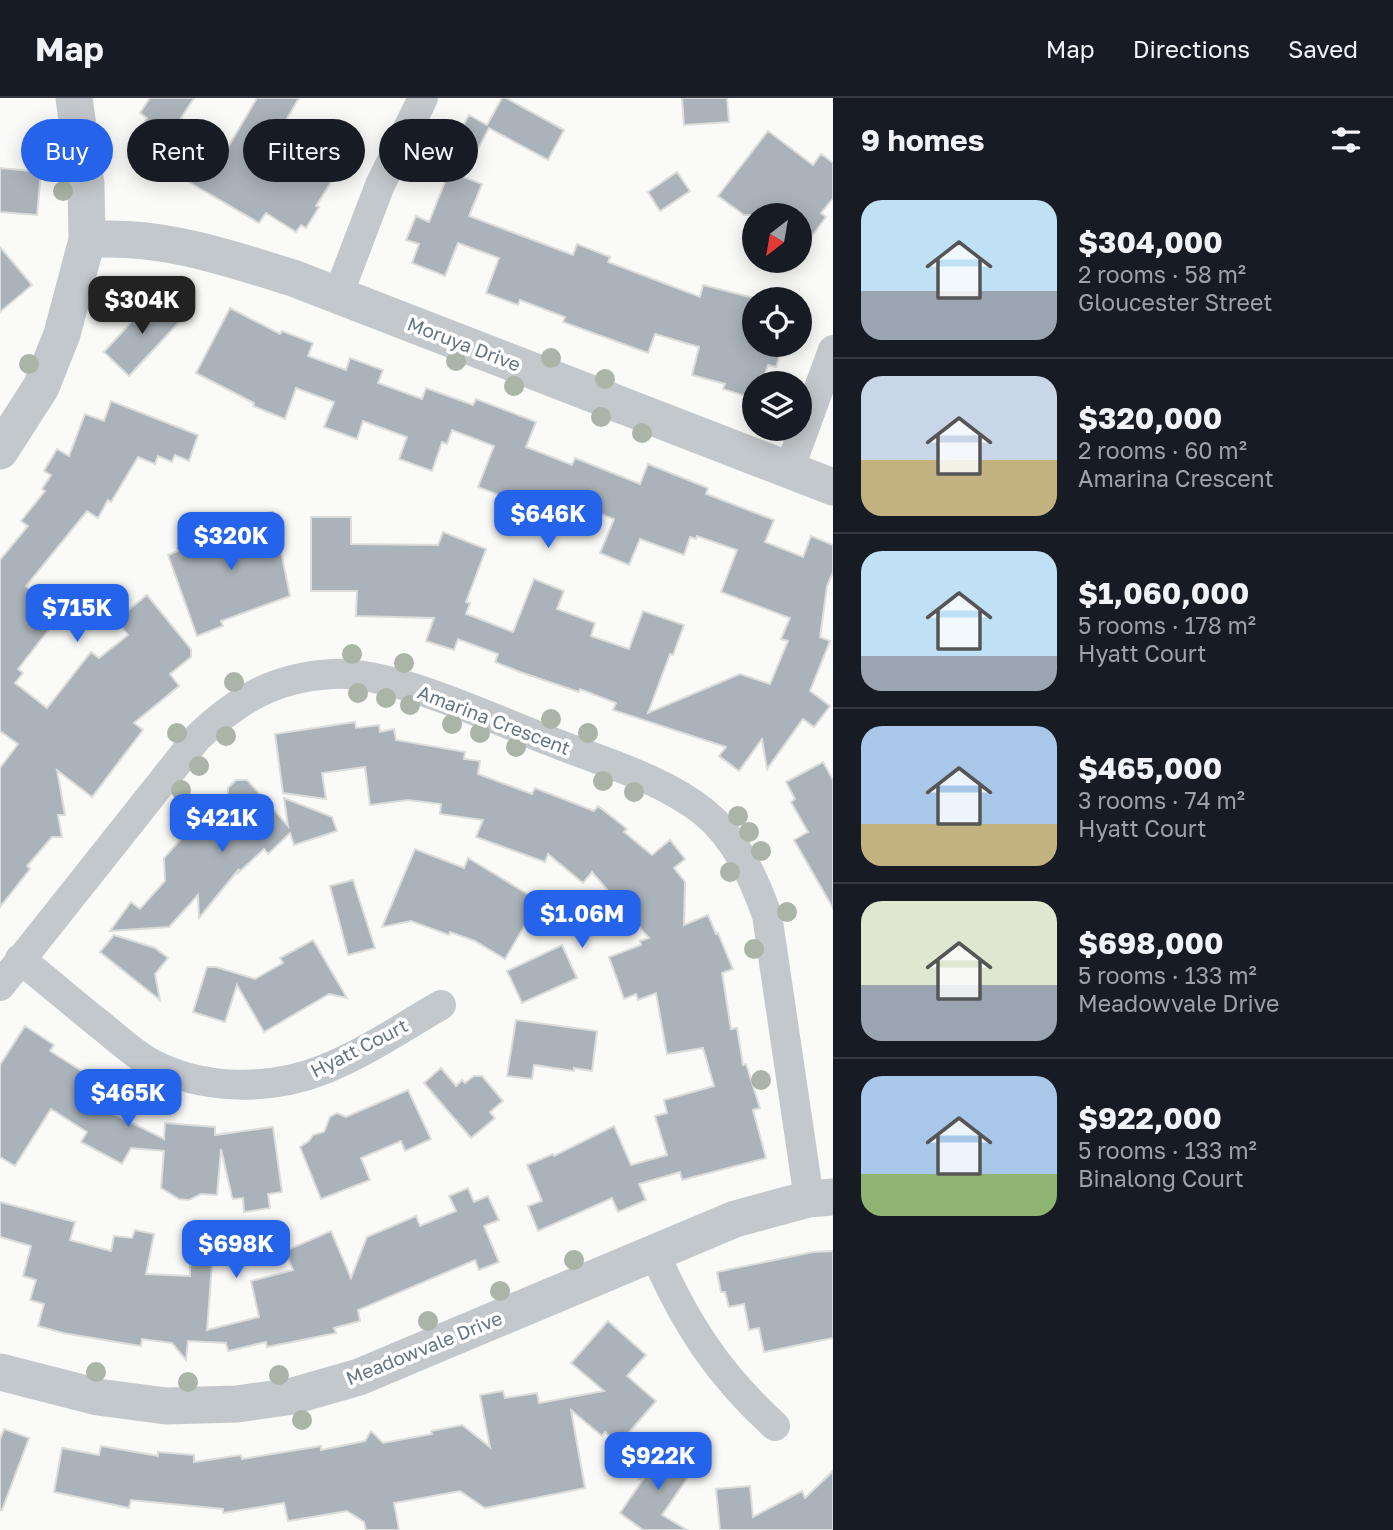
<!DOCTYPE html>
<html lang="en">
<head>
<meta charset="utf-8">
<style>
  body { margin:0; font-family:"Golos Text",sans-serif; background:#242831; color:#f1f3f6; height:100vh; display:flex; flex-direction:column; font-size:26px; white-space:nowrap }
  * { box-sizing:border-box; margin:0 }
  p { font-size:23px; color:#9ea1a6 }
  .icon { flex:none; width:38px; height:38px; fill:none; stroke:currentColor; stroke-width:2; stroke-linecap:round; stroke-linejoin:round }
  .map { position:relative; flex:1; overflow:hidden }
  .drawer { display:flex; flex-direction:column; background:#171b24; width:560px }
  .drawer>* { flex:none }
  .guide { position:absolute; left:21px; top:21px; width:665px; height:63px; display:flex; gap:14px }
  .needle { width:46px; rotate:211deg }
  .controls { position:absolute; left:742px; top:105px; display:grid; gap:14px }
  .controls a { display:grid; place-items:center; width:70px; height:70px; border-radius:50%; background:#171b24; box-shadow:0 4px 18px #0003; font-size:35px }
  .price { position:absolute; translate:-50% -60px; padding:0 16px; border-radius:14px; background:#2563eb; color:#fff; font-size:23px; line-height:46px; filter:drop-shadow(0 2px 4px #0008) }
  .price::after { content:''; position:absolute; left:50%; top:42px; width:21px; height:16px; margin-left:-10px; background:inherit; clip-path:polygon(0 0,100% 0,50% 100%) }
  .price.on { background:#222; color:#fff }
  ul { padding:0; list-style:none }
  li { display:flex; align-items:center; gap:21px; height:175px; padding:0 28px }
  li+li { border-top:2px solid #363941 }
  li span { display:grid; place-items:center; flex:none; width:196px; height:140px; border-radius:21px; color:#555 }
  li>.icon { margin-inline-start:auto }
  span .icon { width:84px; height:84px; fill:#fffc; stroke-width:1 }
  li b { font-size:30px }
  h2 { display:flex; justify-content:space-between; align-items:center; height:84px; padding:0 28px; font-size:30px }
  .chip { padding:0 24px; border-radius:32px; background:#171b24; box-shadow:0 4px 18px #0003; font-size:24px; line-height:63px }
  .chip.on { background:#2563eb; color:#fff }
  header { display:flex; align-items:center; gap:42px; box-sizing:border-box; height:98px; padding:0 35px; background:#171b24; border-bottom:2px solid #363941 }
  header strong { font-size:33px }
  nav { display:flex; gap:38px; margin-inline-start:auto; font-size:24px }
  main { display:flex; flex:1; min-height:0 }
  .map>svg:first-child { display:block }
</style>
</head>
<body>
<header>
<strong>Map</strong>
<nav><a>Map</a><a>Directions</a><a>Saved</a></nav>
</header>
<main>
<div class="map">
<svg width="833" height="1432" viewBox="0 0 833 1432">
  <rect width="100%" height="100%" fill="#fafaf8"/>
  <!-- building -->
  <path fill="#aab3b9" stroke="#dcdcda" stroke-width="2" d="M 150,0 L 194,0 L 181,20 L 188,25 L 179,39 L 220,63 L 257,0 L 299,0 L 276,39 L 311,60 L 317,49 L 343,65 L 316,108 L 319,109 L 306,130 L 301,127 L 296,134 L 266,115 L 259,125 L 172,74 L 176,67 L 134,40 L 147,20 L 140,15 Z
    M 502,0 L 506,0 L 564,32 L 548,62 L 489,30 L 463,79 L 482,86 L 469,118 L 573,157 L 577,146 L 610,159 L 608,164 L 700,199 L 703,187 L 754,200 L 754,247 L 783,247 L 776,269 L 768,267 L 762,285 L 754,285 L 754,301 L 723,291 L 725,286 L 692,277 L 699,249 L 655,236 L 648,255 L 563,224 L 565,219 L 520,202 L 518,207 L 486,195 L 499,160 L 458,145 L 445,178 L 412,165 L 419,146 L 406,142 L 416,118 L 429,124 L 461,44 L 456,41 L 469,17 L 487,27 Z
    M 682,0 L 727,0 L 729,24 L 684,27 Z
    M 768,33 L 813,67 L 821,56 L 833,65 L 833,100 L 821,115 L 826,119 L 800,154 L 800,117 L 744,117 L 718,98 Z
    M 0,70 L 41,74 L 37,117 L 0,114 Z
    M 677,74 L 690,93 L 660,113 L 648,94 Z
    M 0,149 L 32,187 L 0,214 Z
    M 155,198 L 181,222 L 129,278 L 104,254 Z
    M 230,210 L 280,236 L 282,233 L 313,245 L 308,258 L 346,272 L 350,260 L 383,272 L 378,285 L 422,301 L 426,290 L 473,307 L 476,301 L 536,324 L 526,349 L 572,367 L 575,360 L 640,386 L 648,366 L 708,390 L 706,396 L 774,422 L 765,444 L 803,459 L 811,438 L 833,447 L 833,474 L 827,488 L 820,539 L 830,543 L 810,593 L 830,608 L 814,629 L 803,621 L 767,671 L 762,641 L 739,673 L 719,658 L 726,649 L 613,612 L 616,605 L 580,591 L 579,594 L 520,574 L 495,564 L 498,556 L 458,541 L 454,552 L 426,543 L 434,520 L 356,518 L 357,493 L 311,493 L 311,419 L 351,419 L 351,446 L 438,447 L 443,434 L 486,451 L 466,504 L 470,505 L 466,516 L 513,534 L 534,481 L 564,493 L 557,511 L 595,525 L 591,538 L 629,551 L 643,513 L 684,527 L 673,557 L 670,556 L 648,615 L 740,576 L 770,586 L 788,543 L 781,541 L 790,520 L 721,494 L 737,452 L 697,438 L 696,441 L 690,439 L 684,457 L 640,441 L 629,467 L 600,455 L 614,421 L 576,406 L 566,431 L 536,419 L 538,412 L 478,389 L 494,348 L 452,332 L 447,346 L 442,344 L 432,373 L 399,361 L 407,339 L 363,323 L 357,341 L 324,329 L 334,304 L 296,290 L 285,321 L 253,308 L 254,305 L 196,275 Z
    M 111,303 L 198,337 L 189,363 L 175,357 L 172,364 L 158,358 L 155,366 L 138,359 L 111,404 L 108,402 L 98,420 L 87,413 L 26,488 L 61,516 L 18,571 L 23,575 L 15,585 L 47,610 L 91,554 L 99,560 L 128,537 L 116,522 L 147,497 L 191,551 L 191,559 L 170,576 L 179,588 L 134,625 L 143,632 L 92,699 L 57,672 L 65,717 L 58,717 L 62,739 L 52,739 L 27,768 L 30,771 L 0,809 L 0,670 L 18,646 L 0,633 L 0,462 L 28,428 L 21,423 L 45,393 L 42,391 L 51,377 L 44,373 L 57,351 L 69,358 L 85,316 L 104,323 Z
    M 273,414 L 290,498 L 221,523 L 223,528 L 197,538 L 168,457 L 178,453 L 177,450 L 235,428 L 234,422 Z
    M 355,624 L 356,630 L 379,627 L 380,634 L 394,631 L 396,642 L 465,654 L 464,661 L 480,663 L 478,676 L 532,696 L 535,690 L 594,713 L 598,708 L 627,731 L 624,734 L 652,757 L 670,742 L 685,761 L 674,770 L 685,784 L 684,827 L 708,817 L 716,836 L 718,835 L 733,871 L 722,875 L 731,931 L 737,930 L 743,967 L 746,966 L 760,1010 L 753,1012 L 766,1060 L 682,1082 L 680,1074 L 639,1086 L 646,1102 L 618,1114 L 612,1100 L 538,1133 L 528,1108 L 542,1103 L 527,1067 L 553,1056 L 554,1058 L 614,1028 L 631,1067 L 667,1057 L 655,1018 L 667,1015 L 664,1002 L 714,988 L 703,950 L 667,956 L 656,895 L 638,902 L 636,896 L 624,901 L 609,859 L 641,847 L 640,843 L 649,840 L 592,774 L 583,785 L 548,756 L 545,764 L 476,739 L 483,722 L 440,716 L 441,706 L 408,702 L 370,707 L 365,669 L 322,675 L 326,701 L 283,695 L 275,636 Z
    M 823,664 L 833,682 L 833,810 L 794,742 L 808,734 L 791,704 L 795,701 L 786,684 Z
    M 236,682 L 247,682 L 288,728 L 284,700 L 332,719 L 337,733 L 294,747 L 290,735 L 268,756 L 264,751 L 237,776 L 239,771 L 199,820 L 198,797 L 169,829 L 110,833 L 131,804 L 140,811 L 165,783 L 164,760 L 189,732 L 187,731 L 207,713 L 227,733 L 228,690 Z
    M 415,751 L 464,770 L 468,760 L 539,803 L 505,861 L 475,843 L 450,834 L 449,837 L 411,823 L 382,829 Z
    M 353,782 L 375,850 L 348,857 L 330,788 Z
    M 114,837 L 155,850 L 168,860 L 155,876 L 160,902 L 100,854 Z
    M 313,842 L 347,900 L 329,896 L 264,934 L 237,887 L 225,924 L 193,914 L 207,869 L 216,869 L 255,881 L 283,865 L 280,860 Z
    M 562,847 L 577,880 L 522,905 L 507,873 Z
    M 516,922 L 597,933 L 592,973 L 574,970 L 574,973 L 534,967 L 532,981 L 507,978 Z
    M 25,928 L 54,947 L 50,953 L 91,979 L 88,983 L 124,1001 L 116,1017 L 164,1041 L 165,1025 L 215,1029 L 215,1037 L 273,1029 L 282,1094 L 268,1096 L 270,1110 L 244,1114 L 243,1100 L 233,1101 L 232,1099 L 221,1051 L 217,1097 L 201,1096 L 189,1102 L 179,1101 L 161,1090 L 164,1053 L 131,1050 L 122,1066 L 81,1044 L 87,1034 L 51,1011 L 15,1068 L 0,1059 L 0,967 Z
    M 441,970 L 456,988 L 462,982 L 465,985 L 474,978 L 482,978 L 503,1003 L 490,1014 L 495,1020 L 471,1040 L 424,985 Z
    M 408,992 L 431,1041 L 405,1053 L 401,1043 L 361,1060 L 370,1082 L 321,1101 L 300,1049 L 309,1043 L 313,1037 L 324,1034 L 330,1019 L 337,1015 L 346,1019 Z
    M 468,1090 L 474,1104 L 488,1098 L 499,1122 L 484,1128 L 499,1164 L 479,1172 L 475,1162 L 358,1212 L 360,1223 L 334,1230 L 336,1235 L 267,1249 L 266,1244 L 228,1253 L 226,1245 L 188,1243 L 186,1262 L 172,1245 L 142,1241 L 141,1248 L 63,1235 L 38,1228 L 44,1206 L 30,1202 L 36,1182 L 23,1178 L 31,1148 L 0,1139 L 0,1104 L 75,1124 L 70,1142 L 111,1153 L 114,1138 L 132,1140 L 135,1132 L 154,1136 L 146,1176 L 190,1178 L 190,1166 L 212,1167 L 207,1232 L 259,1219 L 251,1183 L 293,1172 L 285,1153 L 331,1133 L 351,1180 L 367,1139 L 416,1118 L 420,1128 L 456,1113 L 449,1098 Z
    M 833,1153 L 833,1240 L 764,1254 L 759,1230 L 749,1232 L 744,1206 L 729,1209 L 725,1194 L 721,1194 L 717,1174 L 813,1154 Z
    M 608,1223 L 646,1257 L 627,1278 L 656,1303 L 619,1346 L 605,1334 L 602,1338 L 571,1312 L 585,1390 L 485,1410 L 460,1393 L 394,1405 L 399,1432 L 366,1432 L 364,1424 L 347,1413 L 288,1423 L 284,1405 L 223,1415 L 223,1411 L 131,1402 L 129,1410 L 54,1394 L 62,1350 L 99,1357 L 101,1348 L 158,1358 L 158,1354 L 194,1357 L 194,1364 L 241,1357 L 242,1361 L 321,1348 L 321,1352 L 365,1343 L 371,1333 L 383,1345 L 432,1336 L 431,1333 L 462,1327 L 490,1349 L 480,1297 L 503,1293 L 505,1300 L 537,1295 L 539,1305 L 604,1293 L 571,1265 Z
    M 4,1331 L 29,1340 L 2,1412 L 0,1412 L 0,1342 Z
    M 662,1347 L 695,1369 L 662,1417 L 687,1432 L 643,1432 L 620,1415 L 644,1380 L 639,1381 Z
    M 833,1373 L 833,1432 L 720,1432 L 716,1391 L 750,1388 L 753,1419 L 802,1393 L 805,1400 Z"/>
  <g fill="none" stroke-linecap="round" stroke-linejoin="round">
    <!-- minor -->
    <path stroke="#c3c8cc" stroke-width="30" d="M 338,197 L 380,87 L 423,0
      M 789,372 L 833,252
      M 20,861 C 46,882 72,904 98,925 C 115,938 131,954 149,964 C 202,993 270,993 325,971 C 365,955 403,929 441,907
      M 0,888 L 197,640 C 238,601 275,579 333,576 C 393,573 493,621 550,643 C 602,664 659,679 704,714 C 736,740 753,779 767,817 L 809,1101
      M 654,1154 C 685,1225 717,1275 775,1328"/>
    <!-- tertiary -->
    <path stroke="#c3c8cc" stroke-width="37" d="M 87,142 C 159,136 225,159 293,180 L 833,389
      M 0,353 L 41,289 L 62,236 L 87,142 L 86,86 L 74,0
      M 0,1274 L 98,1299 L 166,1308 L 237,1306 L 293,1298 L 359,1279 L 735,1121 L 809,1101 L 833,1099"/>
  </g>
  <!-- trees -->
  <g fill="#aab4a7">
    <circle cx="103" cy="50" r="10"/>
    <circle cx="63" cy="93" r="10"/>
    <circle cx="551" cy="260" r="10"/>
    <circle cx="456" cy="263" r="10"/>
    <circle cx="29" cy="266" r="10"/>
    <circle cx="605" cy="281" r="10"/>
    <circle cx="514" cy="288" r="10"/>
    <circle cx="601" cy="319" r="10"/>
    <circle cx="642" cy="335" r="10"/>
    <circle cx="352" cy="556" r="10"/>
    <circle cx="404" cy="565" r="10"/>
    <circle cx="234" cy="584" r="10"/>
    <circle cx="358" cy="595" r="10"/>
    <circle cx="386" cy="600" r="10"/>
    <circle cx="410" cy="607" r="10"/>
    <circle cx="551" cy="621" r="10"/>
    <circle cx="452" cy="626" r="10"/>
    <circle cx="177" cy="635" r="10"/>
    <circle cx="480" cy="635" r="10"/>
    <circle cx="588" cy="635" r="10"/>
    <circle cx="226" cy="638" r="10"/>
    <circle cx="516" cy="649" r="10"/>
    <circle cx="199" cy="668" r="10"/>
    <circle cx="603" cy="683" r="10"/>
    <circle cx="181" cy="692" r="10"/>
    <circle cx="634" cy="694" r="10"/>
    <circle cx="738" cy="718" r="10"/>
    <circle cx="749" cy="734" r="10"/>
    <circle cx="761" cy="753" r="10"/>
    <circle cx="730" cy="774" r="10"/>
    <circle cx="787" cy="814" r="10"/>
    <circle cx="754" cy="851" r="10"/>
    <circle cx="761" cy="982" r="10"/>
    <circle cx="574" cy="1162" r="10"/>
    <circle cx="500" cy="1193" r="10"/>
    <circle cx="428" cy="1223" r="10"/>
    <circle cx="96" cy="1274" r="10"/>
    <circle cx="279" cy="1277" r="10"/>
    <circle cx="188" cy="1284" r="10"/>
    <circle cx="302" cy="1322" r="10"/>
  </g>
  <g text-anchor="middle" stroke-width="7" stroke-linejoin="round" paint-order="stroke">
    <!-- street labels -->
    <g font-size="19" fill="#657683" stroke="#fff">
      <text transform="translate(464 246) rotate(21)" y="7">Moruya Drive</text>
      <text transform="translate(494 622) rotate(21)" y="7">Amarina Crescent</text>
      <text transform="translate(359 950) rotate(-27)" y="7">Hyatt Court</text>
      <text transform="translate(424 1250) rotate(-22)" y="7">Meadowvale Drive</text>
    </g>
  </g>
</svg>
<div class="controls">
<a><svg class="needle" viewBox="-14 -14 28 28"><path d="M0-13l5 13h-10z" fill="#e53935"/><path d="M0 13l5-13h-10z" fill="#9ea1a6"/></svg></a>
<a><svg class="icon" aria-label="locate" viewBox="0 0 24 24"><circle cx="12" cy="12" r="6"/><path d="M12 2v4M12 18v4M2 12h4M18 12h4"/></svg></a>
<a><svg class="icon" aria-label="layers" viewBox="0 0 24 24"><path d="M12 4l9 5-9 5-9-5zM3 14l9 5 9-5"/></svg></a>
</div>
<b class="price on" style="left:142px;top:238px">$304K</b>
<b class="price" style="left:548px;top:452px">$646K</b>
<b class="price" style="left:231px;top:474px">$320K</b>
<b class="price" style="left:77px;top:546px">$715K</b>
<b class="price" style="left:222px;top:756px">$421K</b>
<b class="price" style="left:582px;top:852px">$1.06M</b>
<b class="price" style="left:128px;top:1031px">$465K</b>
<b class="price" style="left:236px;top:1182px">$698K</b>
<b class="price" style="left:658px;top:1394px">$922K</b>
<div class="guide">
<a class="chip on">Buy</a>
<a class="chip">Rent</a>
<a class="chip">Filters</a>
<a class="chip">New</a>
</div>
</div>
<section class="drawer">
<h2>9 homes<svg class="icon" aria-label="filters" viewBox="0 0 24 24"><path d="M4 7h16M4 17h16"/><circle cx="9" cy="7" r="2"/><circle cx="15" cy="17" r="2"/></svg></h2>
<ul>
<li><span style="background:linear-gradient(#bfe0f5 65%,#9aa5b1 0)"><svg class="icon" aria-label="home" viewBox="0 0 24 24"><path d="M3 11l9-7 9 7M6 9v11h12V9"/></svg></span><div><b>$304,000</b><p>2 rooms · 58 m²</p><p>Gloucester Street</p></div></li>
<li><span style="background:linear-gradient(#c9d6e8 60%,#c2b280 0)"><svg class="icon" aria-label="home" viewBox="0 0 24 24"><path d="M3 11l9-7 9 7M6 9v11h12V9"/></svg></span><div><b>$320,000</b><p>2 rooms · 60 m²</p><p>Amarina Crescent</p></div></li>
<li><span style="background:linear-gradient(#bfe0f5 75%,#9aa5b1 0)"><svg class="icon" aria-label="home" viewBox="0 0 24 24"><path d="M3 11l9-7 9 7M6 9v11h12V9"/></svg></span><div><b>$1,060,000</b><p>5 rooms · 178 m²</p><p>Hyatt Court</p></div></li>
<li><span style="background:linear-gradient(#a9c7e8 70%,#c2b280 0)"><svg class="icon" aria-label="home" viewBox="0 0 24 24"><path d="M3 11l9-7 9 7M6 9v11h12V9"/></svg></span><div><b>$465,000</b><p>3 rooms · 74 m²</p><p>Hyatt Court</p></div></li>
<li><span style="background:linear-gradient(#dfe7d0 60%,#9aa5b1 0)"><svg class="icon" aria-label="home" viewBox="0 0 24 24"><path d="M3 11l9-7 9 7M6 9v11h12V9"/></svg></span><div><b>$698,000</b><p>5 rooms · 133 m²</p><p>Meadowvale Drive</p></div></li>
<li><span style="background:linear-gradient(#a9c7e8 70%,#8fb573 0)"><svg class="icon" aria-label="home" viewBox="0 0 24 24"><path d="M3 11l9-7 9 7M6 9v11h12V9"/></svg></span><div><b>$922,000</b><p>5 rooms · 133 m²</p><p>Binalong Court</p></div></li>
</ul>
</section>
</main>
</body>
</html>
